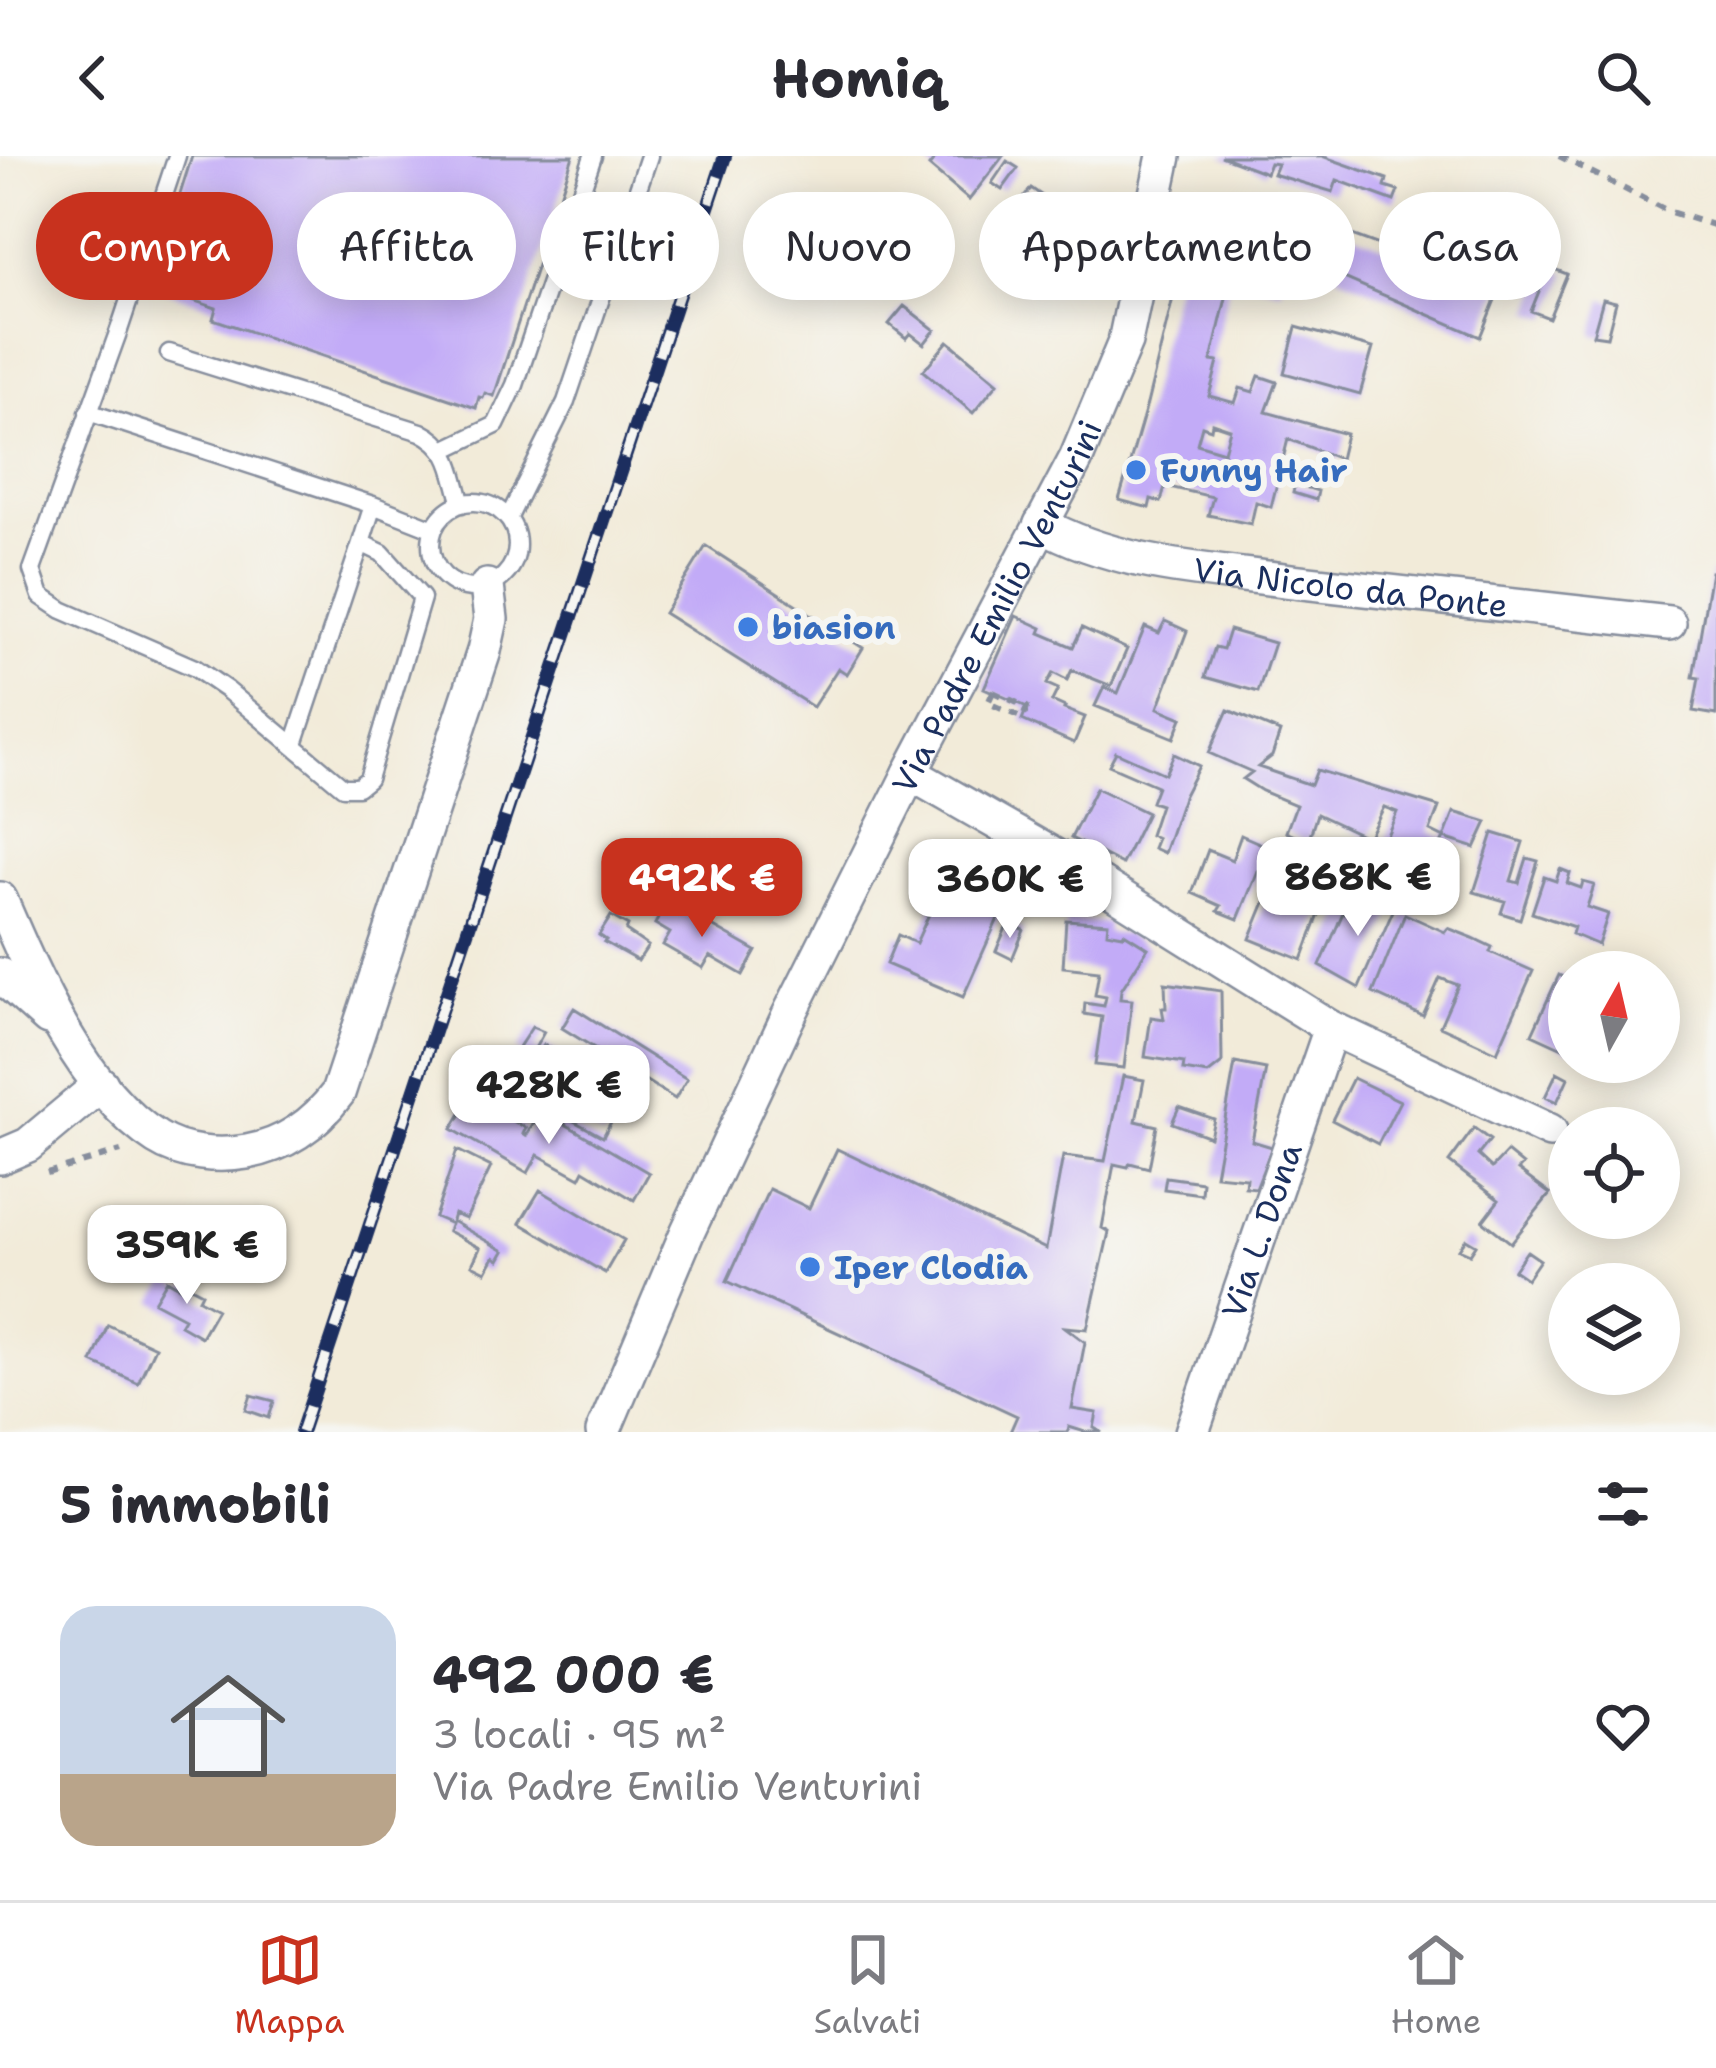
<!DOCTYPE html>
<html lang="it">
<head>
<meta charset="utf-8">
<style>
  body { margin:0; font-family:"Shantell Sans",sans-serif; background:#f7f7f7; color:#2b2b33; height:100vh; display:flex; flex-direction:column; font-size:45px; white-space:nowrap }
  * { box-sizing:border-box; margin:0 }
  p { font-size:39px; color:#7c7c81 }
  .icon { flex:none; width:66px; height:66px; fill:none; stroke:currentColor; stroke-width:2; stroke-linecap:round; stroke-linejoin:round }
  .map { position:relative; height:1276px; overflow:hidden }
  .side { display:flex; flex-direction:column; background:#fff; flex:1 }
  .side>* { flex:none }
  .banner { position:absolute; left:36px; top:36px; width:1644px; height:108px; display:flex; gap:24px }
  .needle { width:78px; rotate:8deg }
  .buttons { position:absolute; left:1548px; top:795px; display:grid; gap:24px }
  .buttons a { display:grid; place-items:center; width:132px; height:132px; border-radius:50%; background:#fff; box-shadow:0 6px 30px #0003; font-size:60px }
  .price { position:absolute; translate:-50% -102px; padding:0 27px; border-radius:24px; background:#fff; color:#222; font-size:39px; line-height:78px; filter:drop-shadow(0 3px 6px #0008) }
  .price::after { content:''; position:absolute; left:50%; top:72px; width:36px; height:27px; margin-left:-18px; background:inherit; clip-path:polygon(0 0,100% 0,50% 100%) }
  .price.selected { background:#c8321e; color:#fff }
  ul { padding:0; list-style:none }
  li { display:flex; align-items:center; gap:36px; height:300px; padding:0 60px }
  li+li { border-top:3px solid #e1e1e2 }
  li span { display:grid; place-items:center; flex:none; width:336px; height:240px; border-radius:36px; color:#555 }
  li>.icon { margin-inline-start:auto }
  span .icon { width:144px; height:144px; fill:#fffc; stroke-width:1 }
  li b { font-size:51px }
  h2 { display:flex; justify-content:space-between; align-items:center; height:144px; padding:0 60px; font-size:51px }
  .chip { padding:0 42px; border-radius:54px; background:#fff; box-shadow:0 6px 30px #0003; font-size:42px; line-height:108px }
  .chip.selected { background:#c8321e; color:#fff }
  header { display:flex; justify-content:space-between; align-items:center; height:156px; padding:0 60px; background:#fff; font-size:54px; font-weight:700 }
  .menu { display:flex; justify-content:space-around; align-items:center; height:168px; border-top:3px solid #e1e1e2; background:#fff; font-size:33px; color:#7c7c81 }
  .menu a { display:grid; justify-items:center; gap:6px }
  .menu .selected { color:#c8321e }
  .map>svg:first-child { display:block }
</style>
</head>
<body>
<header><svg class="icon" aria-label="back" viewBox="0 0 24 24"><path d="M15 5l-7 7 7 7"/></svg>Homiq<svg class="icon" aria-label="search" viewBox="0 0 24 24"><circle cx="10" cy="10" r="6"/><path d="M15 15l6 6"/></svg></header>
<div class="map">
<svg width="1716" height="1276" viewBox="0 0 1716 1276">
  <rect width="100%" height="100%" fill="#f6f6f2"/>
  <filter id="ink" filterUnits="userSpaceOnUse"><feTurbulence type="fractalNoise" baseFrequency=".00833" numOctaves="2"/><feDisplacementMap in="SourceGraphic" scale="24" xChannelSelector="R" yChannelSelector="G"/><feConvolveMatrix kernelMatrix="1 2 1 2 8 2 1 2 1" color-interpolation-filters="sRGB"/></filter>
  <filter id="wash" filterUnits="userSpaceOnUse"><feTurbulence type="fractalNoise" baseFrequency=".004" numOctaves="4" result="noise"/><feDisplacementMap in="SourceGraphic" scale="48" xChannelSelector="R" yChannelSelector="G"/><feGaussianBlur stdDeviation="2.7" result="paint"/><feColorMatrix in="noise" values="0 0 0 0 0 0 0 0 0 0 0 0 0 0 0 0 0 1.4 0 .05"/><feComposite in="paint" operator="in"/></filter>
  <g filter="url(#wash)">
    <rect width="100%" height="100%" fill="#f2ebd9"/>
    <g id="blocks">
      <!-- building -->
      <path fill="#c2abf7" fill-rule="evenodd" d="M 192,0 L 573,0 L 494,240 L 485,237 L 483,242 L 479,241 L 476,252 L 213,163 L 216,152 L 151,130 Z
        M 937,0 L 1003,0 L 969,44 L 929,10 Z
        M 1221,0 L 1322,0 L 1387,23 L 1385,31 L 1398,35 L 1394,45 L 1337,24 L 1333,36 L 1273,18 L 1277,8 L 1270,7 L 1266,17 Z
        M 1007,5 L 1018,12 L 1002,34 L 992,27 Z
        M 1031,32 L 1055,49 L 1061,42 L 1076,53 L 1071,60 L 1088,73 L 1068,100 L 1011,59 Z
        M 1352,79 L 1471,123 L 1487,85 L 1524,101 L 1521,107 L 1511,104 L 1480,181 L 1337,119 Z
        M 1195,83 L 1287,107 L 1280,134 L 1231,121 L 1211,205 L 1218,206 L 1209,240 L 1235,247 L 1240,232 L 1253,236 L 1259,220 L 1277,226 L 1266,256 L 1346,278 L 1340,303 L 1288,283 L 1271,351 L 1256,346 L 1251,368 L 1208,359 L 1213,341 L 1165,330 L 1161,346 L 1151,343 L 1149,352 L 1119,344 L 1147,248 L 1181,109 L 1189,104 ZM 1212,267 L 1230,273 L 1224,296 L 1197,288 L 1202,270 L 1211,273 Z
        M 1549,111 L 1567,118 L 1549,162 L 1531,155 Z
        M 1603,143 L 1616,146 L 1607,181 L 1593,179 Z
        M 904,150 L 935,174 L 924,188 L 910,177 L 906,182 L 889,168 Z
        M 1296,171 L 1373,192 L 1360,238 L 1284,217 Z
        M 948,185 L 998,227 L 973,257 L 923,215 Z
        M 1295,328 L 1318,335 L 1316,344 L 1293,337 Z
        M 706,390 L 863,492 L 847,518 L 838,512 L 813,551 L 664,457 Z
        M 1711,416 L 1716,417 L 1716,559 L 1693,555 L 1699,522 L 1693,521 Z
        M 1016,460 L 1042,472 L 1040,477 L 1073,491 L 1082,472 L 1127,493 L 1111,530 L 1072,514 L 1067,524 L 1053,517 L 1047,528 L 1058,533 L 1052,545 L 1065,551 L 1064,553 L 1085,561 L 1074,587 L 1022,564 L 1027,551 L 984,532 Z
        M 1165,465 L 1187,475 L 1158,552 L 1182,562 L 1174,582 L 1095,550 L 1104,531 L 1118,537 L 1145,471 L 1159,477 Z
        M 1229,474 L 1274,487 L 1258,536 L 1205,521 L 1215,491 L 1223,493 Z
        M 1228,554 L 1280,576 L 1272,600 L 1258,611 L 1311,629 L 1317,614 L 1439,651 L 1430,675 L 1444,682 L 1427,719 L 1380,696 L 1397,656 L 1384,651 L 1368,682 L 1317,658 L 1308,686 L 1286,676 L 1296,649 L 1262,635 L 1243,623 L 1252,616 L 1209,597 Z
        M 1116,596 L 1165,618 L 1174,598 L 1199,610 L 1183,641 L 1164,697 L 1153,692 L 1157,682 L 1150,679 L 1160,649 L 1151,646 L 1157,630 L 1109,609 Z
        M 1096,632 L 1147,657 L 1122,708 L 1071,682 Z
        M 1454,656 L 1487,666 L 1475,692 L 1444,682 Z
        M 1493,677 L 1523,686 L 1511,725 L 1519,727 L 1527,702 L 1538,705 L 1520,763 L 1501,757 L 1505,745 L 1474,736 Z
        M 1241,679 L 1302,706 L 1297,718 L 1329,732 L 1302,804 L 1250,783 L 1272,729 L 1275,730 L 1279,720 L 1264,713 L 1263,716 L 1258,715 L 1238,763 L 1218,755 L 1221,750 L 1192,737 L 1208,694 L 1232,704 Z
        M 1354,685 L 1372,693 L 1363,710 L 1346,703 Z
        M 953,705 L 1012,731 L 963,841 L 886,808 L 898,779 L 916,787 Z
        M 1560,713 L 1570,717 L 1567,727 L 1581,732 L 1583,726 L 1594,729 L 1587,751 L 1608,758 L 1598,789 L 1572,778 L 1574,771 L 1532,757 L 1544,721 L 1556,725 Z
        M 1367,735 L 1396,748 L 1359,832 L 1320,810 L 1345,752 L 1357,757 Z
        M 668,745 L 756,795 L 743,819 L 710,800 L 703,812 L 663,789 L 670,777 L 655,768 Z
        M 1405,758 L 1445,776 L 1448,772 L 1473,782 L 1492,791 L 1490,796 L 1533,815 L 1497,896 L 1440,870 L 1458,829 L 1440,822 L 1423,860 L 1373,837 Z
        M 611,760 L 628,770 L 626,775 L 648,790 L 638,805 L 604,786 L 606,784 L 599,779 Z
        M 1066,764 L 1108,767 L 1107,776 L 1123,779 L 1124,777 L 1148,792 L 1121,834 L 1120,843 L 1132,844 L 1124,912 L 1095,909 L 1102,861 L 1084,858 L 1085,847 L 1104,850 L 1106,841 L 1095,839 L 1099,815 L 1063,811 Z
        M 1008,767 L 1024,774 L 1012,803 L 996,795 Z
        M 1559,819 L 1569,824 L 1569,895 L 1532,878 Z
        M 1165,827 L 1221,835 L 1222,907 L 1208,918 L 1183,914 L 1184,907 L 1145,901 L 1151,861 L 1164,863 L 1162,852 L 1166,852 Z
        M 574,852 L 687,923 L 675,943 L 632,916 L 621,931 L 586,912 L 596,893 L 562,872 Z
        M 532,871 L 544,876 L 534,894 L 540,895 L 544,889 L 564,900 L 555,918 L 526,906 L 530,901 L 517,894 Z
        M 1235,907 L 1266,913 L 1252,985 L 1272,991 L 1256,1032 L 1245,1031 L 1246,1022 L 1215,1019 Z
        M 1557,916 L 1568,922 L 1557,946 L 1545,941 Z
        M 1123,920 L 1144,924 L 1136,965 L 1157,970 L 1149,1012 L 1130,1007 L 1128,1011 L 1114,1008 L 1102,1072 L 1109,1076 L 1087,1173 L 1065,1171 L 1085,1186 L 1072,1253 L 1097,1257 L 1094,1272 L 1102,1276 L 1085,1276 L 1069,1271 L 1068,1276 L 1010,1276 L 1017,1260 L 727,1125 L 769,1033 L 809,1052 L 837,993 L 1046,1093 L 1063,1000 L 1105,1005 Z
        M 1353,922 L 1400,945 L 1378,988 L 1332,964 Z
        M 580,944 L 613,962 L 603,981 L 570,963 Z
        M 468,946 L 480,953 L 483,949 L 526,972 L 523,978 L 526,980 L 541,954 L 649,1017 L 634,1044 L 584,1014 L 580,1022 L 538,999 L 528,1017 L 452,973 Z
        M 1179,951 L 1214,963 L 1210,981 L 1172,967 Z
        M 1474,972 L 1490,984 L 1478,999 L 1492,1012 L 1507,996 L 1523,1009 L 1518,1014 L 1550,1038 L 1511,1087 L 1483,1065 L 1499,1044 L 1449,1006 Z
        M 457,994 L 491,1011 L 466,1063 L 454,1058 L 451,1068 L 435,1061 Z
        M 1166,1021 L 1202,1026 L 1201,1038 L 1164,1033 Z
        M 540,1034 L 624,1084 L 605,1117 L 520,1067 Z
        M 452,1065 L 504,1095 L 499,1104 L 494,1101 L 486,1116 L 472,1109 L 480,1092 L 448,1075 Z
        M 1466,1083 L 1476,1089 L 1470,1098 L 1459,1093 Z
        M 1527,1095 L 1540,1104 L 1527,1123 L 1514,1114 Z
        M 167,1124 L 184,1134 L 187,1129 L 202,1137 L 199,1143 L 217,1153 L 201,1181 L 180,1169 L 184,1162 L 154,1146 Z
        M 108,1169 L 155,1191 L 138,1227 L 92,1206 Z
        M 251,1239 L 274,1245 L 269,1262 L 246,1254 Z"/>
    </g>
  </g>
  <g filter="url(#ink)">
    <use href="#blocks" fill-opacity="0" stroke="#868d9c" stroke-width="3"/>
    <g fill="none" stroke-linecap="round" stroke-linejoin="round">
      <defs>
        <path id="service" d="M 177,0 L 119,174 L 32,414 L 41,440 L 62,454 L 195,512 L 227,534 L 343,631 L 358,631 L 368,623 L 422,442 L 382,397 L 361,387 L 373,349
          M 169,197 L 421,276 C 453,292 452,317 462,348
          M 88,256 L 373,349 L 434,373
          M 446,293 L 496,269 L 515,229 L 593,0
          M431 389a43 43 0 1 1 86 0a43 43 0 1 1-86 0Z
          M 508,363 L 566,246 L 649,0
          M 294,588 L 361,387"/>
        <g id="minor">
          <path id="s1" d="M 1041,368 C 1116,410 1208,414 1292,425 C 1417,440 1543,453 1669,467"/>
          <path d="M 910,617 L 1064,705 L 1331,872 L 1550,975"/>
          <path d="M 0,743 C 34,822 82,934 157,982 C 182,998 218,1001 247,996 C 286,989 315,968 338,937 L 484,495 L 491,463 L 487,430"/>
          <path d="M 0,819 L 48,862"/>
          <path d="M 0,1001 L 28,989 L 101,928"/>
          <path id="s2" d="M 603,1276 L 687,1077 L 788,861 L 910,617 L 1076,303 L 1125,186 L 1164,0"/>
          <path id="s3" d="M 1192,1276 L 1331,872"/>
        </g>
      </defs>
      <!-- service casing -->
      <use href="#service" stroke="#868d9c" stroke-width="21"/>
      <!-- minor casing -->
      <use href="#minor" stroke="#868d9c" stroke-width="38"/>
      <!-- path -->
      <path stroke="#868d9c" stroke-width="6" stroke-dasharray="9 9" stroke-linecap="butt" d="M 1559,0 L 1670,56 L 1716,70
        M 993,536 L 1027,551 L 1023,562 L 988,547 Z
        M 47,1017 L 121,995"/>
      <!-- service -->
      <use href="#service" stroke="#fff" stroke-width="16"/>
      <!-- minor -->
      <use href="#minor" stroke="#fff" stroke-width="33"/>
      <defs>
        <path id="rail" d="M 301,1276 L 725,0"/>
      </defs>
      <!-- rail casing -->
      <use href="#rail" stroke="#1b2f5e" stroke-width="14"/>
      <!-- rail -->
      <use href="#rail" stroke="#f6f6f2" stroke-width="9" stroke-dasharray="27" stroke-linecap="butt"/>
    </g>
  </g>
  <!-- markers -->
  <g fill="#3f7fe0" stroke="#f6f6f2" stroke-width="4.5">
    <circle cx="1136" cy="314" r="12"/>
    <circle cx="748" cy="471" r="12"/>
    <circle cx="810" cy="1111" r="12"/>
  </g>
  <g text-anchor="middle" stroke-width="12" stroke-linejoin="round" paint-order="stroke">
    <!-- shop labels -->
    <g font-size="33" font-weight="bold" fill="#366cbe" stroke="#f6f6f2" text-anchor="start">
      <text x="1160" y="326">Funny Hair</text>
      <text x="772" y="483">biasion</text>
      <text x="834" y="1123">Iper Clodia</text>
    </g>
    <!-- street labels -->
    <g font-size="33" fill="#1b2f5e" stroke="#f6f6f2">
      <text dy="12" stroke="none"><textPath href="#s1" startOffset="318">Via Nicolo da Ponte</textPath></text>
      <text dy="12" stroke="none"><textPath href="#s2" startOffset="915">Via Padre Emilio Venturini</textPath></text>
      <text dy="12" stroke="none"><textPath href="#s3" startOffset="213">Via L. Dona</textPath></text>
    </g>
  </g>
</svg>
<div class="buttons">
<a><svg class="needle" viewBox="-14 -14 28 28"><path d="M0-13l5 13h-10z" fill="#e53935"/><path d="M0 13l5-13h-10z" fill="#7c7c81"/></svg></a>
<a><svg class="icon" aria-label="locate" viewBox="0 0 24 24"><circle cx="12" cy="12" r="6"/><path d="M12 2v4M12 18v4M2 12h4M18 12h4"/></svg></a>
<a><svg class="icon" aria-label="layers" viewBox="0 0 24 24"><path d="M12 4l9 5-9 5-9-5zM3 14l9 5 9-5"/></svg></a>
</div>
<b class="price" style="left:1358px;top:783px">868K €</b>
<b class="price selected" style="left:702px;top:784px">492K €</b>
<b class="price" style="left:1010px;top:785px">360K €</b>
<b class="price" style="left:549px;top:991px">428K €</b>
<b class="price" style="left:187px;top:1151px">359K €</b>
<div class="banner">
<a class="chip selected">Compra</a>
<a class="chip">Affitta</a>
<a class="chip">Filtri</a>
<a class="chip">Nuovo</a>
<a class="chip">Appartamento</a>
<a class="chip">Casa</a>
</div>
</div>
<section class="side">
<h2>5 immobili<svg class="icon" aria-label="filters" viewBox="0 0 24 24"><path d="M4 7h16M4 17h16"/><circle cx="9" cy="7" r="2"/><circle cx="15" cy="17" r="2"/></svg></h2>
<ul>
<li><span style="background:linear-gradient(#c9d6e8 70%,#b9a48a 0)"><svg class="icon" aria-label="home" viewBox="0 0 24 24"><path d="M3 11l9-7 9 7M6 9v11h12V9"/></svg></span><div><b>492 000 €</b><p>3 locali · 95 m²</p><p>Via Padre Emilio Venturini</p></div><svg class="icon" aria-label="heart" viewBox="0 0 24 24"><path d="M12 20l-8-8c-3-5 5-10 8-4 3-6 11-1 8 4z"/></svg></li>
</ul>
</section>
<nav class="menu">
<a class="selected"><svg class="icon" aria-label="map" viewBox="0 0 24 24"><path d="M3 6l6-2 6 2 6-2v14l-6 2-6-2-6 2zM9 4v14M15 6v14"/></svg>Mappa</a>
<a><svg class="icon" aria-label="saved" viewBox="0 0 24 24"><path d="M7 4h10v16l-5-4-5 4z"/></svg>Salvati</a>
<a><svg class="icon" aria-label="home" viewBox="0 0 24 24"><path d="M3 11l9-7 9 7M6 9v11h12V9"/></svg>Home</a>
</nav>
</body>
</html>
